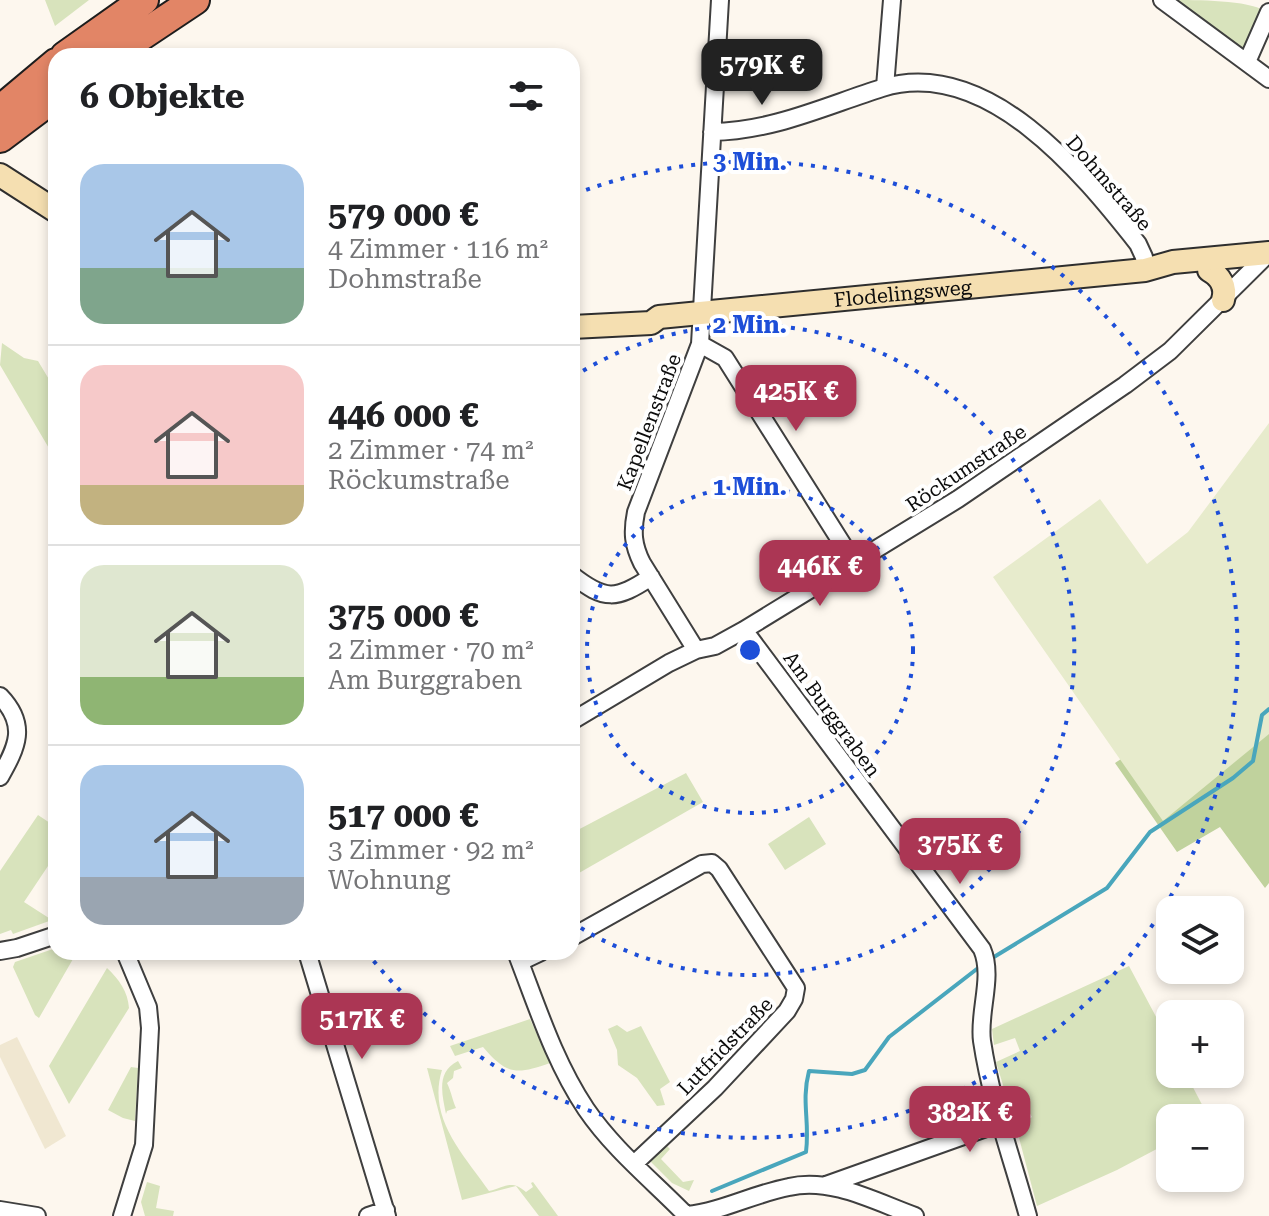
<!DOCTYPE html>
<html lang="de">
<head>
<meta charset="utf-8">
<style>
  body { margin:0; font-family:"Roboto Serif",serif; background:#f2f2f2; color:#202124; height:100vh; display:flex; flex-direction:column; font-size:30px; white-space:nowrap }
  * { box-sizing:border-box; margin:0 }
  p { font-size:26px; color:#757577 }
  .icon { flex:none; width:44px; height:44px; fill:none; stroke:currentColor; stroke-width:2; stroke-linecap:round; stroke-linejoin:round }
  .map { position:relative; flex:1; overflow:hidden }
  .details { position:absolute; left:48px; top:48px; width:532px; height:912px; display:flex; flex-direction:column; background:#fff; border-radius:24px; box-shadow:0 4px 12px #0003 }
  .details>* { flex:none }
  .buttons { position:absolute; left:1156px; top:896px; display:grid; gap:16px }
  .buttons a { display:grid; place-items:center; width:88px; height:88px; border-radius:16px; background:#fff; box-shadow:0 4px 12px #0003; font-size:40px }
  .price { position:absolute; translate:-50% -68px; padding:0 18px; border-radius:16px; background:#ab3654; color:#fff; font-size:26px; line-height:52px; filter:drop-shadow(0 2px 4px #0008) }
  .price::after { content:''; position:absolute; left:50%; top:48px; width:24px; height:18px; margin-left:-12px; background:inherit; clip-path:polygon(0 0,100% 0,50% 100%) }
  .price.on { background:#222; color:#fff }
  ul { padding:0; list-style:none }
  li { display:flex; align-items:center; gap:24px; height:200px; padding:0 32px }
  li+li { border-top:2px solid #e0e0e0 }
  li span { display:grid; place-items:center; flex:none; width:224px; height:160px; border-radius:24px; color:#555 }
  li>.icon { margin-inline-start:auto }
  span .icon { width:96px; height:96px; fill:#fffc; stroke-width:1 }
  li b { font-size:34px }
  h2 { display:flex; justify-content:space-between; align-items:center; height:96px; padding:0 32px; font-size:34px }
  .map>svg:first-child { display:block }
</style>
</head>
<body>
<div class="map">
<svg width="1269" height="1216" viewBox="0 0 1269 1216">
  <rect width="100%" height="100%" fill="#fdf7ee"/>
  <!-- farmland -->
  <path fill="#f0e7d1" d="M 17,1037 L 66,1136 L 45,1149 L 0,1057 L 0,1045 Z"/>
  <!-- green -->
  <path fill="#d8e3bc" d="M 45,0 L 89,0 L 55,26 Z
    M 1172,0 C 1195,0 1250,0 1264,11 L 1247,47 L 1239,48 Z
    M 2,343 L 24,358 L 38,361 L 56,391 L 56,447 L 50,450 L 0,365 Z
    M 686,773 L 703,802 L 572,877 L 572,833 Z
    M 38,815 L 56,827 L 56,854 L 24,902 L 52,920 L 13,934 L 11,930 L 0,934 L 0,871 Z
    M 809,817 L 826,844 L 785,870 L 768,844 Z
    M 56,948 L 56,952 L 77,952 L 39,1018 L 35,1015 L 13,967 L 15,962 Z
    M 1129,966 L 1170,1043 L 1170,1074 L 1186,1074 L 1209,1118 L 1170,1118 L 1170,1142 L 1117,1170 L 1037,1206 L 1018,1134 L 1022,1123 L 1032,1117 L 1028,1110 L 1019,1115 L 1010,1108 L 996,1062 L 1020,1051 L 1015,1038 L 994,1045 L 992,1029 Z
    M 107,968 C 119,979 128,992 129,1008 L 69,1104 L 49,1066 Z
    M 530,1019 L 550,1063 C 516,1075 507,1075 483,1047 L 455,1056 L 450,1046 Z
    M 617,1025 L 627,1032 L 641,1026 L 670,1082 L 660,1089 L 665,1105 L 657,1106 L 637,1078 L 618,1065 L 617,1050 L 608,1029 Z
    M 458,1061 L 462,1068 L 454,1071 L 453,1078 L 447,1083 C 452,1094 452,1099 456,1108 L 447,1111 L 446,1114 C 442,1094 436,1072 458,1061 Z
    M 131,1067 L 138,1068 L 135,1121 L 123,1118 L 108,1110 Z
    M 427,1068 L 442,1070 C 427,1118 463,1154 489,1191 C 506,1187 511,1179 526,1192 L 533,1187 L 531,1183 L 533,1182 L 558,1216 L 539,1216 L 516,1186 L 462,1200 Z
    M 664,1143 L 670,1149 L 661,1159 L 683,1182 L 694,1180 L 689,1191 L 672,1183 L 647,1158 Z
    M 147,1182 L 160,1186 L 156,1208 L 174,1211 L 173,1216 L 145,1216 L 141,1202 Z"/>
  <!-- forest -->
  <path fill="#c0d29d" d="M 1269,660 L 1269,883 L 1265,888 L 1220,827 L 1177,852 L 1115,763 Z"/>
  <!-- pitch -->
  <path fill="#e7ebcc" d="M 1269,423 L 1269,734 L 1163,821 L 993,577 L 1100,499 L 1147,564 L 1188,532 Z"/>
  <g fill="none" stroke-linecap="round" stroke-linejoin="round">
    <!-- stream -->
    <path stroke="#49a6bc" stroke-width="4" d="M 989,960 L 1107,888 L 1150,832 L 1233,778 L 1253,761 L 1262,715 L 1269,709
      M 712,1191 L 806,1152 C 810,1121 801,1102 809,1071 L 852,1074 L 865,1070 L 889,1037 L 982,965"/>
    <defs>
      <path id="street" d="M 1162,0 L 1269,79
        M 1247,62 L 1269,12
        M 885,87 L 892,0
        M 712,132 C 773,131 825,106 882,88 C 987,56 1082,173 1138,244 L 1144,257 L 1145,270
        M 700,344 L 725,358 L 855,564
        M 572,575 C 605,601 616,600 651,577
        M 744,630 L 982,949 C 994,977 978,1012 982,1041 C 991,1101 1012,1158 1028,1216
        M 696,650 L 642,563 C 633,545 632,532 636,512 L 700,344 L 720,0
        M 0,696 C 28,725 17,747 0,777
        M 572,721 L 669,663 L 696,650 L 715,646 L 744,630 L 958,499 L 1125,385 L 1170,351 L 1269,253
        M 572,937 L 702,864 L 712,863 L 719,869 L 796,988 L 794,999 L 787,1011 L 715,1088 L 634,1164
        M 0,951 L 17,948 L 56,935
        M 307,952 L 387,1216
        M 516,952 C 537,1006 554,1061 586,1109 C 614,1150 653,1181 687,1216
        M 520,962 L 541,952
        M 826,1185 L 1000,1123
        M 0,1210 L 37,1216
        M 687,1215 C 723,1211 753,1194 789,1187 C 831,1177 876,1202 915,1216
        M 122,1216 L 144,1145 L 150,1028 L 148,1007 L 125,952
        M 368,1216 L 386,1210"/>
      <g id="secondary">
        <path d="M 0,175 L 56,211"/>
        <path d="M 1209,270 C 1220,276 1227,287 1223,300"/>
        <path id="s1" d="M 572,327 L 651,323 L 659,317 L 1145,270 L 1173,262 L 1269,253"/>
      </g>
      <path id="highway" d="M 65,56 L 144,0
        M 111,56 L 195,0
        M 0,110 L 56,63
        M 0,138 L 56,96"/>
    </defs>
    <!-- street casing -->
    <use href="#street" stroke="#3f3f3f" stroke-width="20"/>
    <!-- secondary casing -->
    <use href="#secondary" stroke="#2e2e2e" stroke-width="26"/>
    <!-- highway casing -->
    <use href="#highway" stroke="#1d1d1d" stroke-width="32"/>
    <!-- street -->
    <use href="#street" stroke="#fff" stroke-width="16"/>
    <!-- secondary -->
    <use href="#secondary" stroke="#f5dfb1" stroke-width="22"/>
    <!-- highway -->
    <use href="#highway" stroke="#e28566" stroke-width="28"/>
  </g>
  <!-- distance rings -->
  <g fill="none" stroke="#1d4ed8" stroke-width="4" stroke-dasharray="4 8">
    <circle cx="750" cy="650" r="163"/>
    <path d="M573 377A325 325 0 1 1 573 923"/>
    <path d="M575 194A488 488 0 1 1 368 954"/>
  </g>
  <g text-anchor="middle" stroke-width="8" stroke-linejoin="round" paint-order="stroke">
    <!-- street labels -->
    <g font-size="20" fill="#0c0c0c" stroke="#fff">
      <text transform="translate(1109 183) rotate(49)" y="7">Dohmstraße</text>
      <text dy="7" stroke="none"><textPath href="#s1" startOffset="334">Flodelingsweg</textPath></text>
      <text transform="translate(649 422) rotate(-69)" y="7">Kapellenstraße</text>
      <text transform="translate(966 468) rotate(-34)" y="7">Röckumstraße</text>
      <text transform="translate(832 714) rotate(54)" y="7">Am Burggraben</text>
      <text transform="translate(725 1046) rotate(-46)" y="7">Lutfridstraße</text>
    </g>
  </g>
  <circle cx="750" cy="650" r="12" fill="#1d4ed8" stroke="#fff" stroke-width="4"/>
  <g font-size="24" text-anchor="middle" font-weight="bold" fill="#1d4ed8" stroke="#fff" stroke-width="8" stroke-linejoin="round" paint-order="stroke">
    <text x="750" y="170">3 Min.</text>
    <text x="750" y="333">2 Min.</text>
    <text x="750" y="495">1 Min.</text>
  </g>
</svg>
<div class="buttons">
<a><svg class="icon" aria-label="layers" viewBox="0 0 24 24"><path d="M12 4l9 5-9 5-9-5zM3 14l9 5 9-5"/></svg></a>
<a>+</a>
<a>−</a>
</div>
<b class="price on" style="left:762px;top:107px">579K €</b>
<b class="price" style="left:796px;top:433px">425K €</b>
<b class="price" style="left:820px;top:608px">446K €</b>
<b class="price" style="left:960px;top:886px">375K €</b>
<b class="price" style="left:362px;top:1061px">517K €</b>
<b class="price" style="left:970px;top:1154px">382K €</b>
<section class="details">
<h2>6 Objekte<svg class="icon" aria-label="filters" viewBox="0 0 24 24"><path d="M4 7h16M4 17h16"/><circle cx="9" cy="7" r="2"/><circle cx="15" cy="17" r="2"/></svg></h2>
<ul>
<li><span style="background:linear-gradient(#a9c7e8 65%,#7fa58c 0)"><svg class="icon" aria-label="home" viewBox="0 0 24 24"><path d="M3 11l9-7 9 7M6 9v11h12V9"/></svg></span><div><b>579 000 €</b><p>4 Zimmer · 116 m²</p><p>Dohmstraße</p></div></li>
<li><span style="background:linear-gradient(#f6c9c9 75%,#c2b280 0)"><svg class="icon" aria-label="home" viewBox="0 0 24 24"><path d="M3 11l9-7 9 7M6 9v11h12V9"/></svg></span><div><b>446 000 €</b><p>2 Zimmer · 74 m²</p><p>Röckumstraße</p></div></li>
<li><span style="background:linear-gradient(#dfe7d0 70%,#8fb573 0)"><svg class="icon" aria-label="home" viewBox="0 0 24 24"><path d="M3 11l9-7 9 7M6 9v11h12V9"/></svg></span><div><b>375 000 €</b><p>2 Zimmer · 70 m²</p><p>Am Burggraben</p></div></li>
<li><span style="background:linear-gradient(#a9c7e8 70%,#9aa5b1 0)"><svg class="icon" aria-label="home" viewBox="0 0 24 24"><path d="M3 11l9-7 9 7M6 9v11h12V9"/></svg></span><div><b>517 000 €</b><p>3 Zimmer · 92 m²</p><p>Wohnung</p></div></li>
</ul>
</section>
</div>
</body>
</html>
